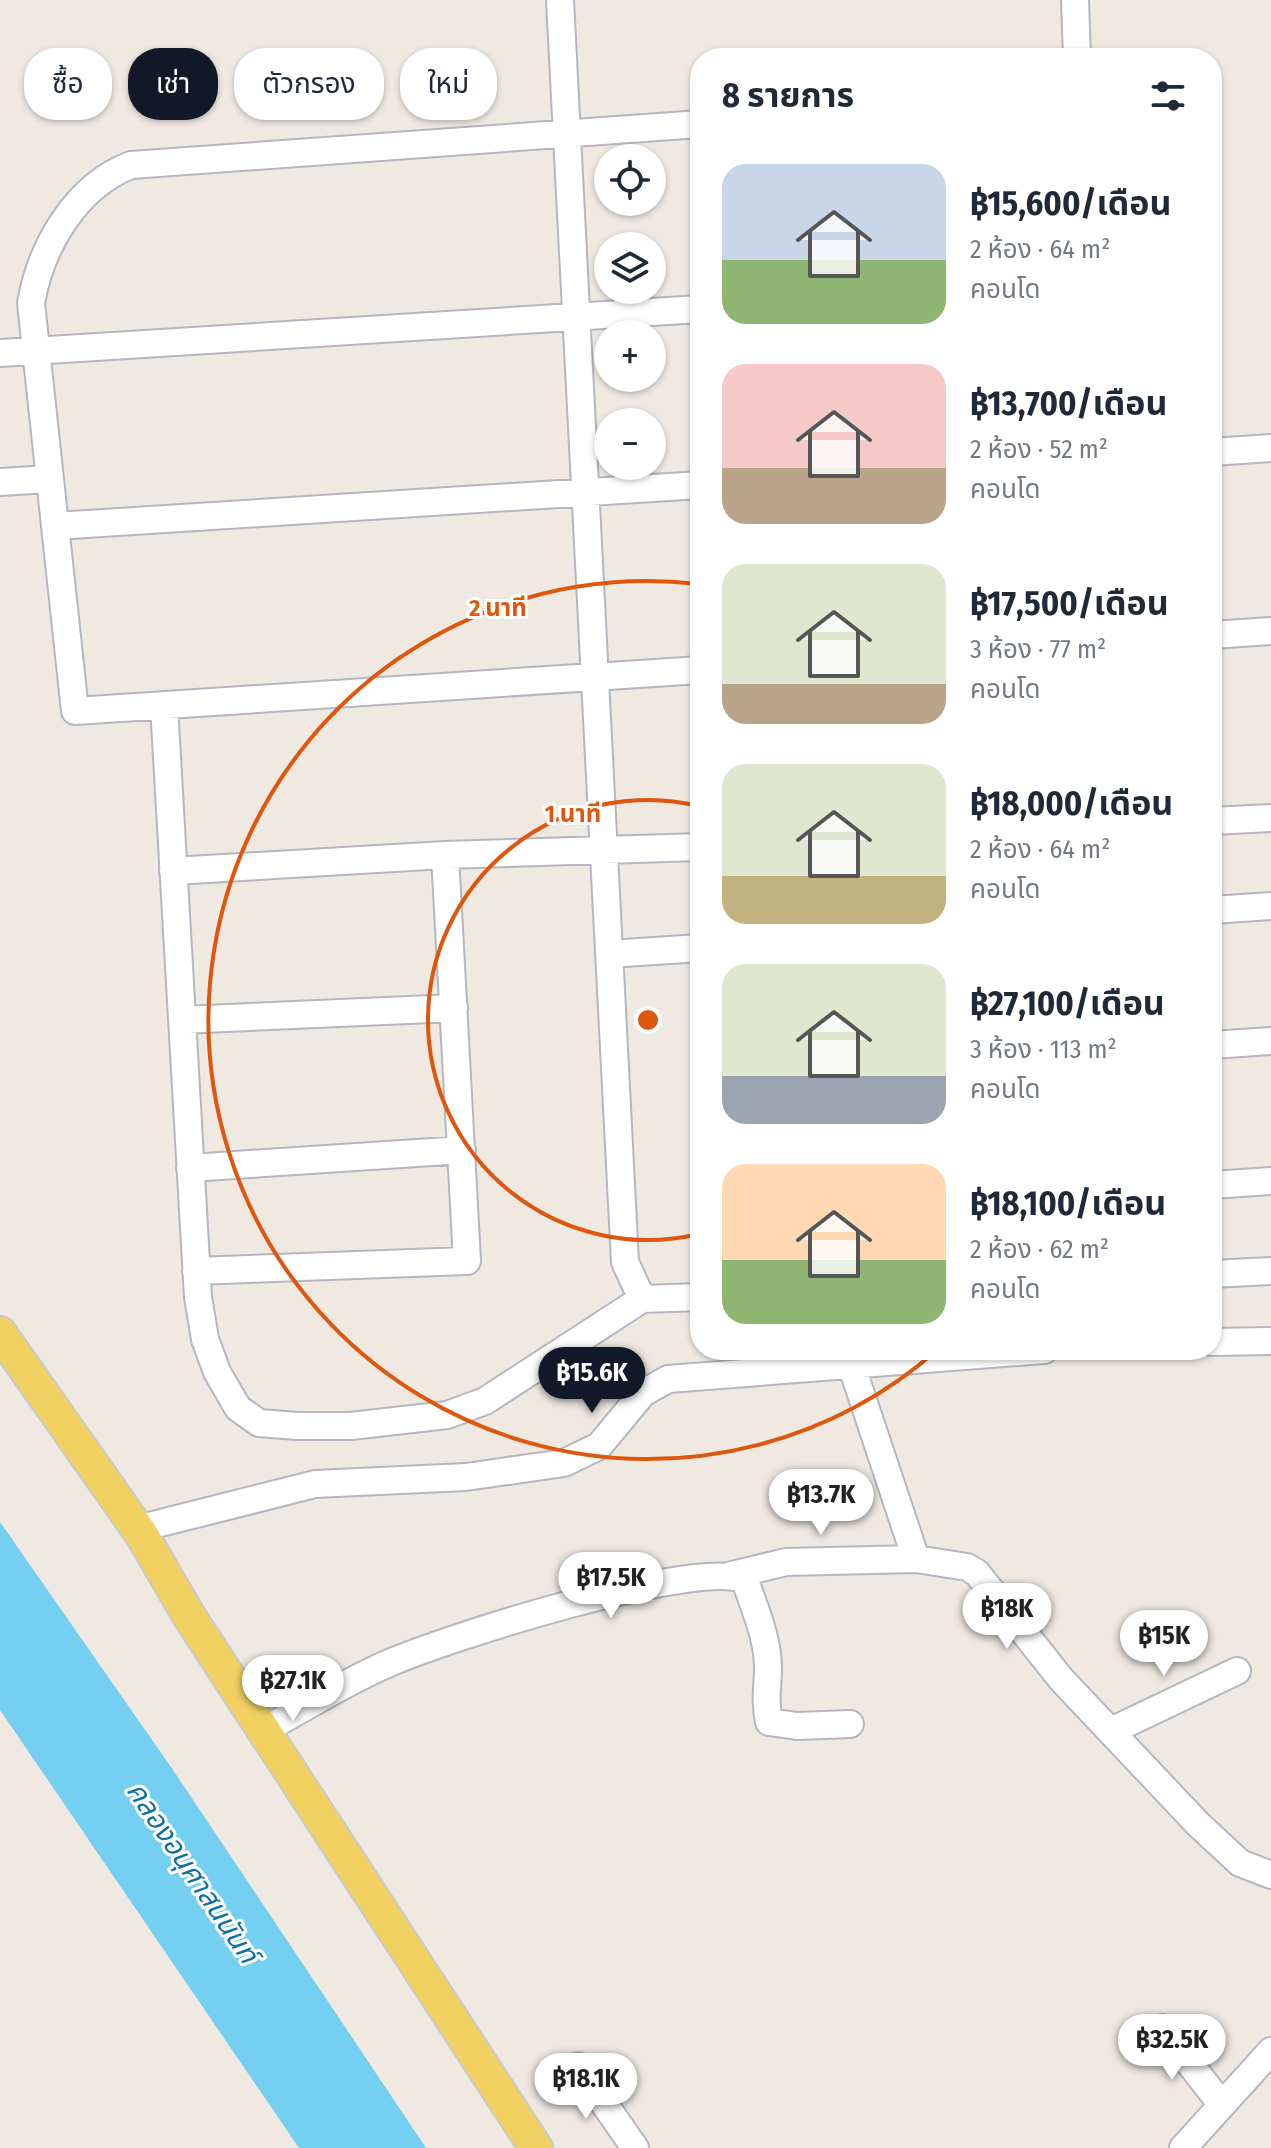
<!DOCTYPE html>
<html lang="th">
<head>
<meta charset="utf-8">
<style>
  body { margin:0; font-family:"Fira Sans Condensed","Noto Sans Thai",sans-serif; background:#f6f6f7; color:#1f2937; height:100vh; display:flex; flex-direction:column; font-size:30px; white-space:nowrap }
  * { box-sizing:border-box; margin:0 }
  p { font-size:26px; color:#747a83 }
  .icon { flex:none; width:44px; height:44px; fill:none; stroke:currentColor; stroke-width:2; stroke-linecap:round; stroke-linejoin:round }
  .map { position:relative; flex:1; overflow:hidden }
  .side { position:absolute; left:690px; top:48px; width:532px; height:1312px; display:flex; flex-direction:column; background:#fff; border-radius:32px; box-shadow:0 2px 6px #0004 }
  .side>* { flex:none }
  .guide { position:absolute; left:24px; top:48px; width:546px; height:72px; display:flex; gap:16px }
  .controls { position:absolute; left:594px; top:144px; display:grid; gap:16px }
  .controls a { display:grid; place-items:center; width:72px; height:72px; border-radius:50%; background:#fff; box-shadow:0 2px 6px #0004; font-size:40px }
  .price { position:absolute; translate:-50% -68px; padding:0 18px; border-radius:28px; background:#fff; color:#222; font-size:26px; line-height:52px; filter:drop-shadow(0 2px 4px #0008) }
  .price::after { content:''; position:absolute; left:50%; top:48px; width:24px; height:18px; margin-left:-12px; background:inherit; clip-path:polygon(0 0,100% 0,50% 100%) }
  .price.on { background:#111827; color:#fff }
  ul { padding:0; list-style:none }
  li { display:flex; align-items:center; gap:24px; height:200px; padding:0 32px }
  li span { display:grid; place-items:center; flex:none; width:224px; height:160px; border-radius:24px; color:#555 }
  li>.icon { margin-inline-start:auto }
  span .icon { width:96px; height:96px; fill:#fffc; stroke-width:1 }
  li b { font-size:34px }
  h2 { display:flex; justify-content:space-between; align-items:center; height:96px; padding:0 32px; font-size:34px }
  .tag { padding:0 28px; border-radius:32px; background:#fff; box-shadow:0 2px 6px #0004; font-size:28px; line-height:72px }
  .tag.on { background:#111827; color:#fff }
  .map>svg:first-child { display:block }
</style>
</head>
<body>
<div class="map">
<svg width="1271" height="2148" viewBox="0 0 1271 2148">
  <rect width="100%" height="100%" fill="#efe9e1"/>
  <!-- water -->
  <path fill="#75cff0" d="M 0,1522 L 171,1767 L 426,2148 L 299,2148 L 0,1710 Z"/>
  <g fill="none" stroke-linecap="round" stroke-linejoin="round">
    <defs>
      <path id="minor" d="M 560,0 L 625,1262 L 642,1299
        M 1075,0 L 1077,58
        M 700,124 L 131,165 C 76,186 41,246 31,303 L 75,711 L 700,670
        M 0,353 L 700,309
        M 1212,452 L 1271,448
        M 0,482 L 50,479
        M 55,526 L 700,485
        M 1212,635 L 1271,631
        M 164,705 L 198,1297 L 205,1339 L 217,1372 L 238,1408 L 259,1423 L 297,1426 L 351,1426 L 447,1415 L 485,1401 L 642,1299 L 700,1297
        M 1212,821 L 1271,818
        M 173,871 L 445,855 L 700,847
        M 1212,910 L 1271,906
        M 609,954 L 700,948
        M 182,1020 L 454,1008
        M 1212,1045 L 1271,1041
        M 190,1168 L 462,1150
        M 1212,1185 L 1271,1181
        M 196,1271 L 467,1261 L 445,855
        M 1212,1274 L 1271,1271
        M 1212,1342 L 1271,1341
        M 851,1364 L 916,1559 L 967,1567 L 977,1573 L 1061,1679 L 1198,1824 L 1240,1863 L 1271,1875
        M 137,1529 L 315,1484 L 466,1477 L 564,1463 L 599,1446 L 643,1393 L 668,1379 L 1044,1350
        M 732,1575 L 786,1562 L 916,1559
        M 264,1730 C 305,1708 345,1682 387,1664 C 443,1639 697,1558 745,1580 C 755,1610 769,1640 768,1672 C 767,1692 765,1701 769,1722 L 797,1726 L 850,1724
        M 1113,1730 L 1237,1671
        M 1162,2028 L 1222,2105
        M 578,2066 L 635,2148
        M 1183,2148 L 1271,2051"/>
      <path id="major" d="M 0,1333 L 142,1535 L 189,1616 L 536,2148"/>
    </defs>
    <!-- minor casing -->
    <use href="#minor" stroke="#b4b7c1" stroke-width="30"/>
    <!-- major casing -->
    <use href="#major" stroke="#c9c9c9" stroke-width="36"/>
    <!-- minor -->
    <use href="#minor" stroke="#fff" stroke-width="26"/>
    <!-- major -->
    <use href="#major" stroke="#f2d163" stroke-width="32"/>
  </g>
  <!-- distance rings -->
  <g fill="none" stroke="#df570e" stroke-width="4">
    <path d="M699 1234A220 220 0 1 1 699 806"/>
    <path d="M936 1351A439 439 0 1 1 698 584"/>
  </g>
  <g text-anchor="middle" stroke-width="6" stroke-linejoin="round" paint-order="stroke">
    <!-- water labels -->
    <g font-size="28" font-style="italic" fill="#0d6fa3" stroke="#fff">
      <text transform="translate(193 1872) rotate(56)" y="10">คลองอนุศาสนนันท์</text>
    </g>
  </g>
  <circle cx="648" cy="1020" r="12" fill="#df570e" stroke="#fff" stroke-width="4"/>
  <g font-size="24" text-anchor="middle" font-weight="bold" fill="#df570e" stroke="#fff" stroke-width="6" stroke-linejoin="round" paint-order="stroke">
    <text x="498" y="616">2 นาที</text>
    <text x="573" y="822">1 นาที</text>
  </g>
</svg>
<div class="controls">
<a><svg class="icon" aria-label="locate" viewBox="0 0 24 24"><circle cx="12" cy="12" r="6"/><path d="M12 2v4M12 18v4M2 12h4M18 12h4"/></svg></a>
<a><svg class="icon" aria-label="layers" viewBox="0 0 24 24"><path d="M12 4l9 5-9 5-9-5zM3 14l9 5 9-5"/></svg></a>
<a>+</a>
<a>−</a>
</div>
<b class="price on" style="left:592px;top:1415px">฿15.6K</b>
<b class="price" style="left:821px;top:1537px">฿13.7K</b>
<b class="price" style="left:611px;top:1620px">฿17.5K</b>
<b class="price" style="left:1007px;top:1651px">฿18K</b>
<b class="price" style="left:1164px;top:1678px">฿15K</b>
<b class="price" style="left:293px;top:1723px">฿27.1K</b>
<b class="price" style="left:1172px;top:2082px">฿32.5K</b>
<b class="price" style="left:586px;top:2121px">฿18.1K</b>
<div class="guide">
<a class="tag">ซื้อ</a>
<a class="tag on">เช่า</a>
<a class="tag">ตัวกรอง</a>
<a class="tag">ใหม่</a>
</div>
<section class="side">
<h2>8 รายการ<svg class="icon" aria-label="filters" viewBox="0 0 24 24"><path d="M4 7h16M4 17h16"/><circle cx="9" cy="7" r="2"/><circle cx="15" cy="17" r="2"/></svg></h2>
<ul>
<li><span style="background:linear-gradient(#c9d6e8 60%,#8fb573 0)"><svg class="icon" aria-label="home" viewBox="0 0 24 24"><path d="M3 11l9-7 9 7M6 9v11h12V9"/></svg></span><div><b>฿15,600/เดือน</b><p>2 ห้อง · 64 m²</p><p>คอนโด</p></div></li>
<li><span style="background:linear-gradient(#f6c9c9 65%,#b9a48a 0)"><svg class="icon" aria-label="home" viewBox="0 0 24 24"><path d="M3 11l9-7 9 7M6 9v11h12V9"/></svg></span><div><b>฿13,700/เดือน</b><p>2 ห้อง · 52 m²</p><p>คอนโด</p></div></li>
<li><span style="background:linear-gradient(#dfe7d0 75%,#b9a48a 0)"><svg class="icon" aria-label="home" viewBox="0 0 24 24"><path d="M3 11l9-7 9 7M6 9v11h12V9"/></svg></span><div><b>฿17,500/เดือน</b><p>3 ห้อง · 77 m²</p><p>คอนโด</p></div></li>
<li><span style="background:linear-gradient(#dfe7d0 70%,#c2b280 0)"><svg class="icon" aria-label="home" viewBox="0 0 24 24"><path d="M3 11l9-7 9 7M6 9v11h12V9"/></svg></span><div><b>฿18,000/เดือน</b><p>2 ห้อง · 64 m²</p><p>คอนโด</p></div></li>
<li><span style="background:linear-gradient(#dfe7d0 70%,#9aa5b1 0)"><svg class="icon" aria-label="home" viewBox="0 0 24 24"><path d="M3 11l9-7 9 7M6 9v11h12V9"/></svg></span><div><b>฿27,100/เดือน</b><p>3 ห้อง · 113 m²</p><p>คอนโด</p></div></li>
<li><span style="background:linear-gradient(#ffd9b3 60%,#8fb573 0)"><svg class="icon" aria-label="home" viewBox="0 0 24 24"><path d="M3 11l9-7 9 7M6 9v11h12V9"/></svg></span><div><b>฿18,100/เดือน</b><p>2 ห้อง · 62 m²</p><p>คอนโด</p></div></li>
</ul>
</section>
</div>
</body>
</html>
